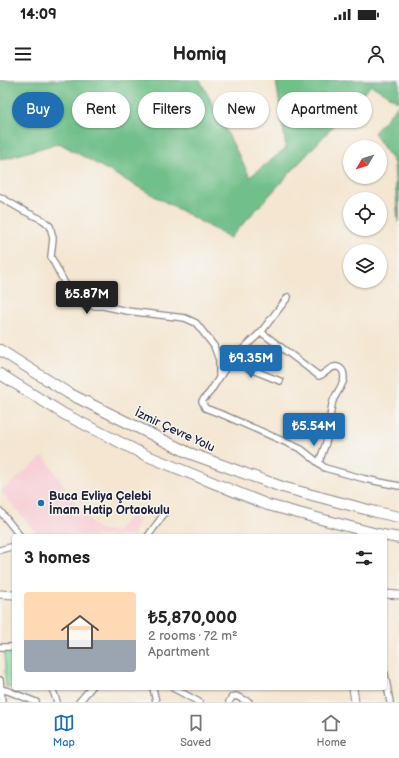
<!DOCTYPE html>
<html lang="en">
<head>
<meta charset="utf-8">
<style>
  body { margin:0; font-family:"Balsamiq Sans",sans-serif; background:#f6f6f6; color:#222; height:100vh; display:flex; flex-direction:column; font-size:15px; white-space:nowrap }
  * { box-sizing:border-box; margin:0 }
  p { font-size:13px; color:#767676 }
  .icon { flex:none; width:22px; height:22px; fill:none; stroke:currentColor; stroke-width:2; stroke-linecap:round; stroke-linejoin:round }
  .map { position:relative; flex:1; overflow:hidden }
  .sheet { position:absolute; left:12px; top:454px; width:375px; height:156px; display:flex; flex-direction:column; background:#fff; border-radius:4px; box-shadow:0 1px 3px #0004 }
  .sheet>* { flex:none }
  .banner { position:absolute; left:12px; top:12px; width:375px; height:36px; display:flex; gap:8px }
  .needle { width:26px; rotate:232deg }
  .buttons { position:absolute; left:343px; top:60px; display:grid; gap:8px }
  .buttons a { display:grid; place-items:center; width:44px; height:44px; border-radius:50%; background:#fff; box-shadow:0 1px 3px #0004; font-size:20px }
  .price { position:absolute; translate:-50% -34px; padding:0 9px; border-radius:4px; background:#1f6fb2; color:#fff; font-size:13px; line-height:26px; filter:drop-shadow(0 1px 2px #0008) }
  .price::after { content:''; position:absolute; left:50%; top:24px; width:12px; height:9px; margin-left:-6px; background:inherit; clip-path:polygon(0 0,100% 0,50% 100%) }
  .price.selected { background:#222; color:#fff }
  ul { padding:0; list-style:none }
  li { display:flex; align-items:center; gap:12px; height:100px; padding:0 12px }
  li+li { border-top:1px solid #e0e0e0 }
  li span { display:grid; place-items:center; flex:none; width:112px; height:80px; border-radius:4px; color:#555 }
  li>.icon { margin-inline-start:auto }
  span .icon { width:48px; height:48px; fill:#fffc; stroke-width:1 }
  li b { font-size:17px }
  h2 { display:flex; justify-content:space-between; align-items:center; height:48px; padding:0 12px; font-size:17px }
  .chip { padding:0 14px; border-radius:18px; background:#fff; box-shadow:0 1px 3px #0004; font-size:14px; line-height:36px }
  .chip.selected { background:#1f6fb2; color:#fff }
  .status { display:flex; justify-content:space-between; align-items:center; height:28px; padding:0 20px; background:#fff; direction:ltr }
  .status svg { height:11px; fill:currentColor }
  header { display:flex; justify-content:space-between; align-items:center; height:52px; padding:0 12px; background:#fff; font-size:18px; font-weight:600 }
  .tabs { display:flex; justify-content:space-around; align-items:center; height:56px; border-top:1px solid #e0e0e0; background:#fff; font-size:11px; color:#767676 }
  .tabs a { display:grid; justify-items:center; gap:2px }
  .tabs .selected { color:#1f6fb2 }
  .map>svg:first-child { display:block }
</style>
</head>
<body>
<div class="status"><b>14:09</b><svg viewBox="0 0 49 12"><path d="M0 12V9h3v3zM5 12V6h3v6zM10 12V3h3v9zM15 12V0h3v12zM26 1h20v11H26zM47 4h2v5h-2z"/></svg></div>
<header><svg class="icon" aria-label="menu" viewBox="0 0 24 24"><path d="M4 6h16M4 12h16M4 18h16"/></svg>Homiq<svg class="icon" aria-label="person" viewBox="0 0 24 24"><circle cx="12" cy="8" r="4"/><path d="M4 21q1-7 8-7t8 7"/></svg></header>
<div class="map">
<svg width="399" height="622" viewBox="0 0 399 622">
  <rect width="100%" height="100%" fill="#f6f6f2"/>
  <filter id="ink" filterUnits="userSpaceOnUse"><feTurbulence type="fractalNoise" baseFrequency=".025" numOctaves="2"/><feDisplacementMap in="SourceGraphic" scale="8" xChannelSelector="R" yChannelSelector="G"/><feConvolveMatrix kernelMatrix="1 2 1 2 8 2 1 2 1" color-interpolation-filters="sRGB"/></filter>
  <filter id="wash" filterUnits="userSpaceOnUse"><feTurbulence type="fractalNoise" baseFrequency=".012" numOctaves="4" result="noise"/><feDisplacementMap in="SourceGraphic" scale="16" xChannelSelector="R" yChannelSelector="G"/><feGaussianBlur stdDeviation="0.9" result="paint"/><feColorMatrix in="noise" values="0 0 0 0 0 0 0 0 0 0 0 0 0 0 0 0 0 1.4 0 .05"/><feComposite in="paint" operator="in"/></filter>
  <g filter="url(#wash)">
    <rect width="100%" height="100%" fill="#f4e6d1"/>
    <!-- built -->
    <path fill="#f7cfd5" d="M 44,376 L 80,430 L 98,449 L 117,451 L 131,434 L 139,439 L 133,456 L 39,456 L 1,411 Z"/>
    <!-- green -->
    <path fill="#8ce1a3" stroke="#57826f" d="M 14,570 L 14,608 L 6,607 L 4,571 Z"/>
    <!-- forest -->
    <path fill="#71bf89" stroke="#4a7062" d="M 0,0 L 200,0 L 250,97 L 286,68 L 276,0 L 399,0 L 399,22 L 371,5 L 230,158 L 59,63 L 0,80 Z
      M 399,24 L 399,138 L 398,142 L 394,83 L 374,53 Z"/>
  </g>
  <g filter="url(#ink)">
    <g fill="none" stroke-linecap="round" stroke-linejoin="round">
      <defs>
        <path id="minor" d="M 0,117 L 24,131 L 43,140 L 50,146 L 53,158 L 51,177 L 72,217 L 85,226 L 103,226 L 127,231 L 185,238 L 196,243 L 214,266 L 219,280 L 219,295
          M 288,217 L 261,252 L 230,281 L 210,312 L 202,321 L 205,328 L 226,336 L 301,369 L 325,388 L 365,399 L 399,406
          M 261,252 L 319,296 C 325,294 333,283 340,288 C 344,291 344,295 344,299 C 342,307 336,313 333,321 C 330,330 330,341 329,351 C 327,362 322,373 319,383
          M 230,281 L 280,301
          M 0,431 L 20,456
          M 148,456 L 164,434
          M 0,470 L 14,466
          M 0,567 L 14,567
          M 385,594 L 390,622
          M 0,600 L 2,622
          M 52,608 L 57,622
          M 153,608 L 156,622
          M 173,608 L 199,622
          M 0,609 L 8,611 L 36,622
          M 79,622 L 91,608
          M 229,622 L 232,617 L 236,616 L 249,622"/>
        <path id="tertiary" d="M 0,514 L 14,515
          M 385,514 L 399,515
          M 353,608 L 355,622"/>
        <path id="motorway" d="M 0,270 L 68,313 L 189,373 L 282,407 L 376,432 L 399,437
          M 0,294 L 64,334 L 145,375 L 268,425 L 377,454 L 399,458"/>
      </defs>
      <!-- minor casing -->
      <use href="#minor" stroke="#8b8486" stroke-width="8"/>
      <!-- tertiary casing -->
      <use href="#tertiary" stroke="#8b8486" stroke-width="9"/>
      <!-- motorway casing -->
      <use href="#motorway" stroke="#8b8486" stroke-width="12"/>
      <!-- minor -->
      <use href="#minor" stroke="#fff" stroke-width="5.5"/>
      <!-- tertiary -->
      <use href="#tertiary" stroke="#fff" stroke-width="7"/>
      <!-- motorway -->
      <use href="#motorway" stroke="#fff" stroke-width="10"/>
    </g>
  </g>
  <!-- markers -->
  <circle fill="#1f6fb2" stroke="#f6f6f2" stroke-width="1.5" cx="41" cy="423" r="4"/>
  <g text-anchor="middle" stroke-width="3" stroke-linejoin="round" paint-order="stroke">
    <!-- street labels -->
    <g font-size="12" fill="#22223b" stroke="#f6f6f2">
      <text transform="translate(175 350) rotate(25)" y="4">İzmir Çevre Yolu</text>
    </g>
    <!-- poi labels -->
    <g font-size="12" font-weight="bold" fill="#22223b" stroke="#f6f6f2" text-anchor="start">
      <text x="49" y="420">Buca Evliya Çelebi<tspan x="49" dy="14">İmam Hatip Ortaokulu</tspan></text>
    </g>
  </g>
</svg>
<div class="buttons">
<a><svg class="needle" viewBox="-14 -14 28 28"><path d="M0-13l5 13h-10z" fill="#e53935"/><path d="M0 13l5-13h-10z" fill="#767676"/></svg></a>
<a><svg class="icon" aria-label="locate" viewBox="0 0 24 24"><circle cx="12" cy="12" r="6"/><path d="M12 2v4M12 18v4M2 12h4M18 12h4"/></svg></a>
<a><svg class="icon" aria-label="layers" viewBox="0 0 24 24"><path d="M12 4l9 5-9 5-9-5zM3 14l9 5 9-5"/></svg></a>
</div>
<b class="price selected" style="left:87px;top:235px">₺5.87M</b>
<b class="price" style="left:251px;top:299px">₺9.35M</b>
<b class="price" style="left:314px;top:367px">₺5.54M</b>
<div class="banner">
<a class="chip selected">Buy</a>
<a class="chip">Rent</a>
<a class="chip">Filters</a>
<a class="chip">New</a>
<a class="chip">Apartment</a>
</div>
<section class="sheet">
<h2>3 homes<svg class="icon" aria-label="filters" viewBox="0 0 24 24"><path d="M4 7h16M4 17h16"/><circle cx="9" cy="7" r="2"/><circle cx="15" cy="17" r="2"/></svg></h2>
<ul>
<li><span style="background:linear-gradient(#ffd9b3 60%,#9aa5b1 0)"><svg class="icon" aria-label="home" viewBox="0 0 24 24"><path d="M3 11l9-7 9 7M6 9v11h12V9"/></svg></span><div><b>₺5,870,000</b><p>2 rooms · 72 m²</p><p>Apartment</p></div></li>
</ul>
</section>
</div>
<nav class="tabs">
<a class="selected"><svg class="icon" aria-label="map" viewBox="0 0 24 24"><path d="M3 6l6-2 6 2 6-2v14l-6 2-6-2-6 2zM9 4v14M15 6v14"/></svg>Map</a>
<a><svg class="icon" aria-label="saved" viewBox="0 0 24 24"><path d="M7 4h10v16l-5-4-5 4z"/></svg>Saved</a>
<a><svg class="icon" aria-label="home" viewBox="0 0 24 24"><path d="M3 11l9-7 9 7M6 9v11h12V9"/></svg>Home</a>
</nav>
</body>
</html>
